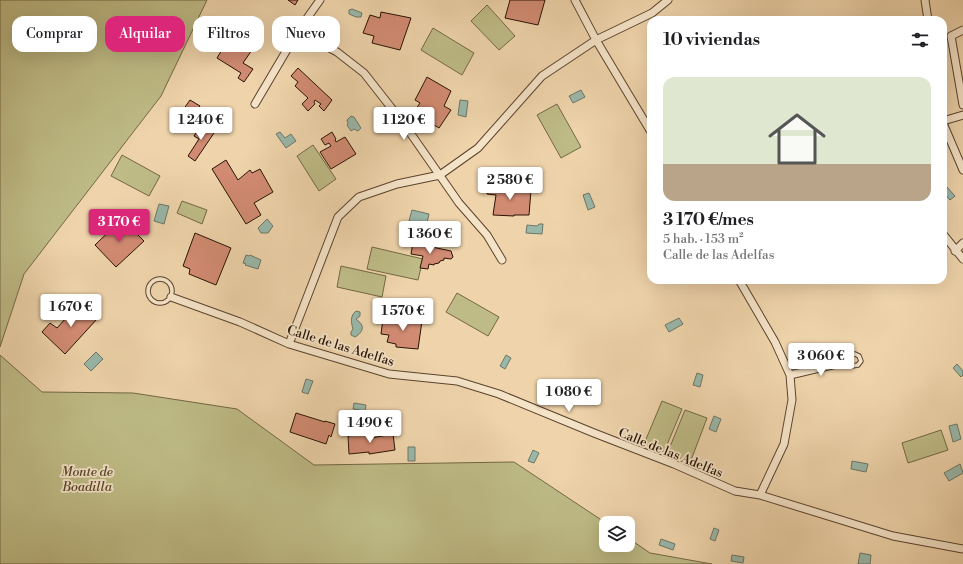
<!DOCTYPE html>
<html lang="es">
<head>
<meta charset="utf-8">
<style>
  body { margin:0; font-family:"Libre Bodoni",serif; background:#f6f6f6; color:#202124; height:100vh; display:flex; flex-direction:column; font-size:15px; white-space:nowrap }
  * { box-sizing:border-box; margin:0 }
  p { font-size:13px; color:#757577 }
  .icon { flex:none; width:22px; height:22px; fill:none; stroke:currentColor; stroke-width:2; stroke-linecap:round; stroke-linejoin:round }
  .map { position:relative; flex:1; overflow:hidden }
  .panel { position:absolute; left:647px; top:16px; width:300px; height:268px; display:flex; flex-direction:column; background:#fff; border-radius:12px; box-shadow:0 4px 16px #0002 }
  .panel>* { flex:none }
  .hud { position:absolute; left:12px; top:16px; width:380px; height:36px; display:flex; gap:8px }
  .buttons { position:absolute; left:599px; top:516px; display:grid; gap:8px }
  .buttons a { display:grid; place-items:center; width:36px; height:36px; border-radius:8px; background:#fff; box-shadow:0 4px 16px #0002; font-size:20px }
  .price { position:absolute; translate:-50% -34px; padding:0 9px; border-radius:4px; background:#fff; color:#222; font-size:13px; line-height:26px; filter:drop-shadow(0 1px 2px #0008) }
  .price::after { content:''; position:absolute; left:50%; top:24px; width:12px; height:9px; margin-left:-6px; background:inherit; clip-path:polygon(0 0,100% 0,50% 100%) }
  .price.current { background:#db2777; color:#fff }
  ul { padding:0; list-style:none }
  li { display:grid; align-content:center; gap:8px; height:212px; padding:0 16px }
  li+li { border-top:1px solid #e0e0e0 }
  li span { display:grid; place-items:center; height:124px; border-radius:12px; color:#555 }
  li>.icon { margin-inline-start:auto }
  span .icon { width:72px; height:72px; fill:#fffc; stroke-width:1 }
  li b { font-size:17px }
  h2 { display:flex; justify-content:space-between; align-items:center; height:48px; padding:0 16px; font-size:17px }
  .pill { padding:0 14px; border-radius:12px; background:#fff; box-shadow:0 4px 16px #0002; font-size:14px; line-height:36px }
  .pill.current { background:#db2777; color:#fff }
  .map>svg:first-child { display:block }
</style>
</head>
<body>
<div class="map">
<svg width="963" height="564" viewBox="0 0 963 564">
  <rect width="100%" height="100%" fill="#efd4ab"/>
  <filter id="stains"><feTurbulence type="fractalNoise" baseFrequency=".005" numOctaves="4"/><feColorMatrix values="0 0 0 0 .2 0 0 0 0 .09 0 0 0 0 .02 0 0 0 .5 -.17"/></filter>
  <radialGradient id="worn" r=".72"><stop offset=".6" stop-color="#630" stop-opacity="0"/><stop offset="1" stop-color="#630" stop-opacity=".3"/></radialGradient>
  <!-- green -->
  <path fill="#bebb86" stroke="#736744" d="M 0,0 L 207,0 L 161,96 L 24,274 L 0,347 Z
    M 487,5 L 515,36 L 499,50 L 471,21 Z
    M 433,28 L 474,53 L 462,75 L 421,50 Z
    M 557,104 L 581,147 L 561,158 L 537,115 Z
    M 313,145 L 336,179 L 319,191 L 297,156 Z
    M 122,155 L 160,176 L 149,196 L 111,176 Z
    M 182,201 L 207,210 L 202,224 L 177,213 Z
    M 372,247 L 423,259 L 418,280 L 367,269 Z
    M 341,266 L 386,276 L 382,297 L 337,287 Z
    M 457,293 L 499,317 L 488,336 L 446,312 Z
    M 0,355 L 42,392 L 133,393 L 237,409 L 314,465 L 514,462 L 606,523 L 606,545 L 628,545 L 628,538 L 650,553 L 712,564 L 0,564 Z
    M 662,401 L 682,409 L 664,452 L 644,444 Z
    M 685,410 L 707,418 L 690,463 L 667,454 Z
    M 941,430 L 948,450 L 908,463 L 902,443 Z"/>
  <!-- water -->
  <path fill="#9ab8aa" stroke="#6c7667" d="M 352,9 L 362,13 L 361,17 L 356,17 L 349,14 L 349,10 Z
    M 217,27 L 219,33 L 211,46 L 206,47 L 202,40 L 211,28 Z
    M 581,90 L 585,97 L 573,103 L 569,96 Z
    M 460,100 L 468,101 L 466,117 L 458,115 Z
    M 351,116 L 354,117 L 361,128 L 358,131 L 354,129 L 351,131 L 347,125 L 348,124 L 347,120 Z
    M 280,132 L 285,138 L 291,134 L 296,141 L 286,148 L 276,134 Z
    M 945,185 L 955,196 L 950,200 L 943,192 L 943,187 Z
    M 589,193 L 595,207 L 588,210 L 583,195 Z
    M 159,204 L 169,206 L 164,224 L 154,221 Z
    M 412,210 L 429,214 L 427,223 L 419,221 L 418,223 L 409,221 Z
    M 267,219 L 273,226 L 268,233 L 261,233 L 258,228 Z
    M 539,224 L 543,224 L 542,234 L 526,233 L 527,225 L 537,226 Z
    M 246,255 L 249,256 L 250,255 L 261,260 L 258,269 L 245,265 L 246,264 L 243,263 Z
    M 356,311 L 360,312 L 360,316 L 356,319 C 358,321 360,322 361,324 C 365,329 359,335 355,337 L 351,335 L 351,332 L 353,329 C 351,322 350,316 356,311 Z
    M 679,318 L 683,324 L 669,332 L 665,325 Z
    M 96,352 L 103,359 L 91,371 L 84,364 Z
    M 506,355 L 511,358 L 505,369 L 500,366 Z
    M 957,364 L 963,371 L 963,375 L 961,377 L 953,368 Z
    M 697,373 L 703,375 L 700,387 L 693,385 Z
    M 306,379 L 313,381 L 308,394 L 302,392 Z
    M 354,403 L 366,405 L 365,411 L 353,409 Z
    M 714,416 L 721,419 L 716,432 L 709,429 Z
    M 957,424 L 961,439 L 953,442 L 949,426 Z
    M 408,447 L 415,447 L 415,461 L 408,461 Z
    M 533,450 L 539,453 L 534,463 L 528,461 Z
    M 852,461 L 868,464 L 866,472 L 851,469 Z
    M 960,464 L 963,473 L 949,481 L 944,473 Z
    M 714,528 L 719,530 L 715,541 L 710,539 Z
    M 661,539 L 675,544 L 673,550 L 659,545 Z
    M 860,553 L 871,555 L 870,564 L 858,564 Z
    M 732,555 L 744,557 L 743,563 L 731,561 Z"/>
  <!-- building -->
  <path fill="#d28b73" stroke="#281303" d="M 288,0 L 298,0 L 295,5 Z
    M 510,0 L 545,0 L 538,25 L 505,18 Z
    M 381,12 L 411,18 L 400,50 L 372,43 L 374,36 L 363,33 L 370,15 L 380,18 Z
    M 232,33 L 254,47 L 243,63 L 253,69 L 244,82 L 238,78 L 241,73 L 217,58 Z
    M 298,68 L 332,100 L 324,111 L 319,106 L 321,104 L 315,100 L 314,102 L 315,104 L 308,111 L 302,104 L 308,98 L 295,86 L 298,82 L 291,76 Z
    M 427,77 L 451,91 L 444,106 L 451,110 L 439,128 L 421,117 L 424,113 L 416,109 L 420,103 L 415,100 Z
    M 190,100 L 200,106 L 195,113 L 201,118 L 191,132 L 174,121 L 179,112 L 181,113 Z
    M 201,124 L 214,133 L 195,161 L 188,156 L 199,139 L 194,136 Z
    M 332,132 L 336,139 L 335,140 L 336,142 L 345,137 L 356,154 L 331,169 L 320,152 L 331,146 L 329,143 L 325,145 L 321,139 Z
    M 226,160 L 238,180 L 250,170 L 252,173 L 260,169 L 273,192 L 254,203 L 261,215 L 246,224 L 212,169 Z
    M 487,185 L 515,188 L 516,190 L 531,190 L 529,215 L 514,215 L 514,216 L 493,215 L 496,195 L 487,194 Z
    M 122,219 L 144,241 L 116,267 L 95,245 Z
    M 195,233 L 231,248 L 216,285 L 189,274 L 190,269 L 183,266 Z
    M 413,243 L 451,251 L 453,257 L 451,259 L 444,258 L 444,260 L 440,261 L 439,263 L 434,264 L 434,265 L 429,264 L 428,269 L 420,268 L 423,256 L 411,254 Z
    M 78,301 L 97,319 L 65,354 L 42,332 L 50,323 L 57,328 L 66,318 L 64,316 Z
    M 406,315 L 413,315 L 413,319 L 421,319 L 422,321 L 418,349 L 396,347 L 396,344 L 387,342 L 389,335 L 381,334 L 383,319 L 391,320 L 392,317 L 405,319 Z
    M 296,413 L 325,422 L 325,421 L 335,424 L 331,437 L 329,435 L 326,444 L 290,432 Z
    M 367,432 L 371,433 L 371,438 L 393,434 L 395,450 L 369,454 L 369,452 L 349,454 L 348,436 L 362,434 L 362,433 Z"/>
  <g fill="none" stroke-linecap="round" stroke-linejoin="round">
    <defs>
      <path id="lane" d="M148 291a12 12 0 1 1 24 0a12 12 0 1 1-24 0Z
        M 855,354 L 859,356 L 861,361 L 858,365 L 852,366 L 849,361 L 851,355 Z"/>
      <path id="street" d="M 575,0 L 596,40 L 651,132
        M 925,0 L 928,20
        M 963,30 L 951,36 L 963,105
        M 298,31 L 337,52 L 364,73 L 404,124 L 459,203 L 487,235 L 502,260
        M 255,104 L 298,31 L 320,0
        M 943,121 L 963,115
        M 943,123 L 963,170
        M 943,234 L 963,259
        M 955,251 L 963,243
        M 739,280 L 775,342 L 790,375 L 792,400 L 784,444 L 760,495
        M 171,297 L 240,322 L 289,344 L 389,374 L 457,381 L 499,394 L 594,433 L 674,464 L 735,491 L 760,495 L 893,536 L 963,549
        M 289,344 L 338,217 L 359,197 L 397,184 L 440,175 L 478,148 L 542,76 L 596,40 L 652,13 L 668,0
        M 790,375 L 849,361"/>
    </defs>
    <!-- lane casing -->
    <use href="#lane" stroke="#5a432d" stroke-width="5.5"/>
    <!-- street casing -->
    <use href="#street" stroke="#5a432d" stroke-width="9"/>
    <!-- lane -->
    <use href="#lane" stroke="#f5e3c8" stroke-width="3.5"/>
    <!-- street -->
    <use href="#street" stroke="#f5e3c8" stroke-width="7"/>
  </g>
  <g text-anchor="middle" stroke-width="3.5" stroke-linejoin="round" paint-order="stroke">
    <!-- street labels -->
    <g font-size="13" fill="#281303" stroke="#f5e3c8">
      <text transform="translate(341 345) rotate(17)" y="5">Calle de las Adelfas</text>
      <text transform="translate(671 452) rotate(22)" y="5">Calle de las Adelfas</text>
    </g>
    <!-- park labels -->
    <g font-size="13" font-style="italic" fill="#55452a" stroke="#f5e3c8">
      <text x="87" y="476">Monte de<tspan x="87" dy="15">Boadilla</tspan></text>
    </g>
  </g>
  <rect width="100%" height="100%" filter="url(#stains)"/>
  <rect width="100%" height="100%" fill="url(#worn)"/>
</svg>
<div class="buttons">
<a><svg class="icon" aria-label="layers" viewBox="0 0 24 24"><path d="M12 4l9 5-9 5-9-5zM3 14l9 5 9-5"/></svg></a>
</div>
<b class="price" style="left:201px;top:141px">1 240 €</b>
<b class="price" style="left:404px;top:141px">1 120 €</b>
<b class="price" style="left:510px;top:201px">2 580 €</b>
<b class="price current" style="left:119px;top:243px">3 170 €</b>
<b class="price" style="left:430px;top:255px">1 360 €</b>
<b class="price" style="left:71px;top:328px">1 670 €</b>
<b class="price" style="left:403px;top:332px">1 570 €</b>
<b class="price" style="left:821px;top:377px">3 060 €</b>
<b class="price" style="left:569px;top:413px">1 080 €</b>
<b class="price" style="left:370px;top:444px">1 490 €</b>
<div class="hud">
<a class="pill">Comprar</a>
<a class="pill current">Alquilar</a>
<a class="pill">Filtros</a>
<a class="pill">Nuevo</a>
</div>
<section class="panel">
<h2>10 viviendas<svg class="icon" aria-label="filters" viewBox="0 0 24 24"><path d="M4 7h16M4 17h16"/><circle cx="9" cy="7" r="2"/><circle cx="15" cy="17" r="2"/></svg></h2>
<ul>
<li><span style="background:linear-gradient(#dfe7d0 70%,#b9a48a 0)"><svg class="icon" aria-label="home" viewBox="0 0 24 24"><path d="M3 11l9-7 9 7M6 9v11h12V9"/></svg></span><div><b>3 170 €/mes</b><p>5 hab. · 153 m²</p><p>Calle de las Adelfas</p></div></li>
</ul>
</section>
</div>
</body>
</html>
